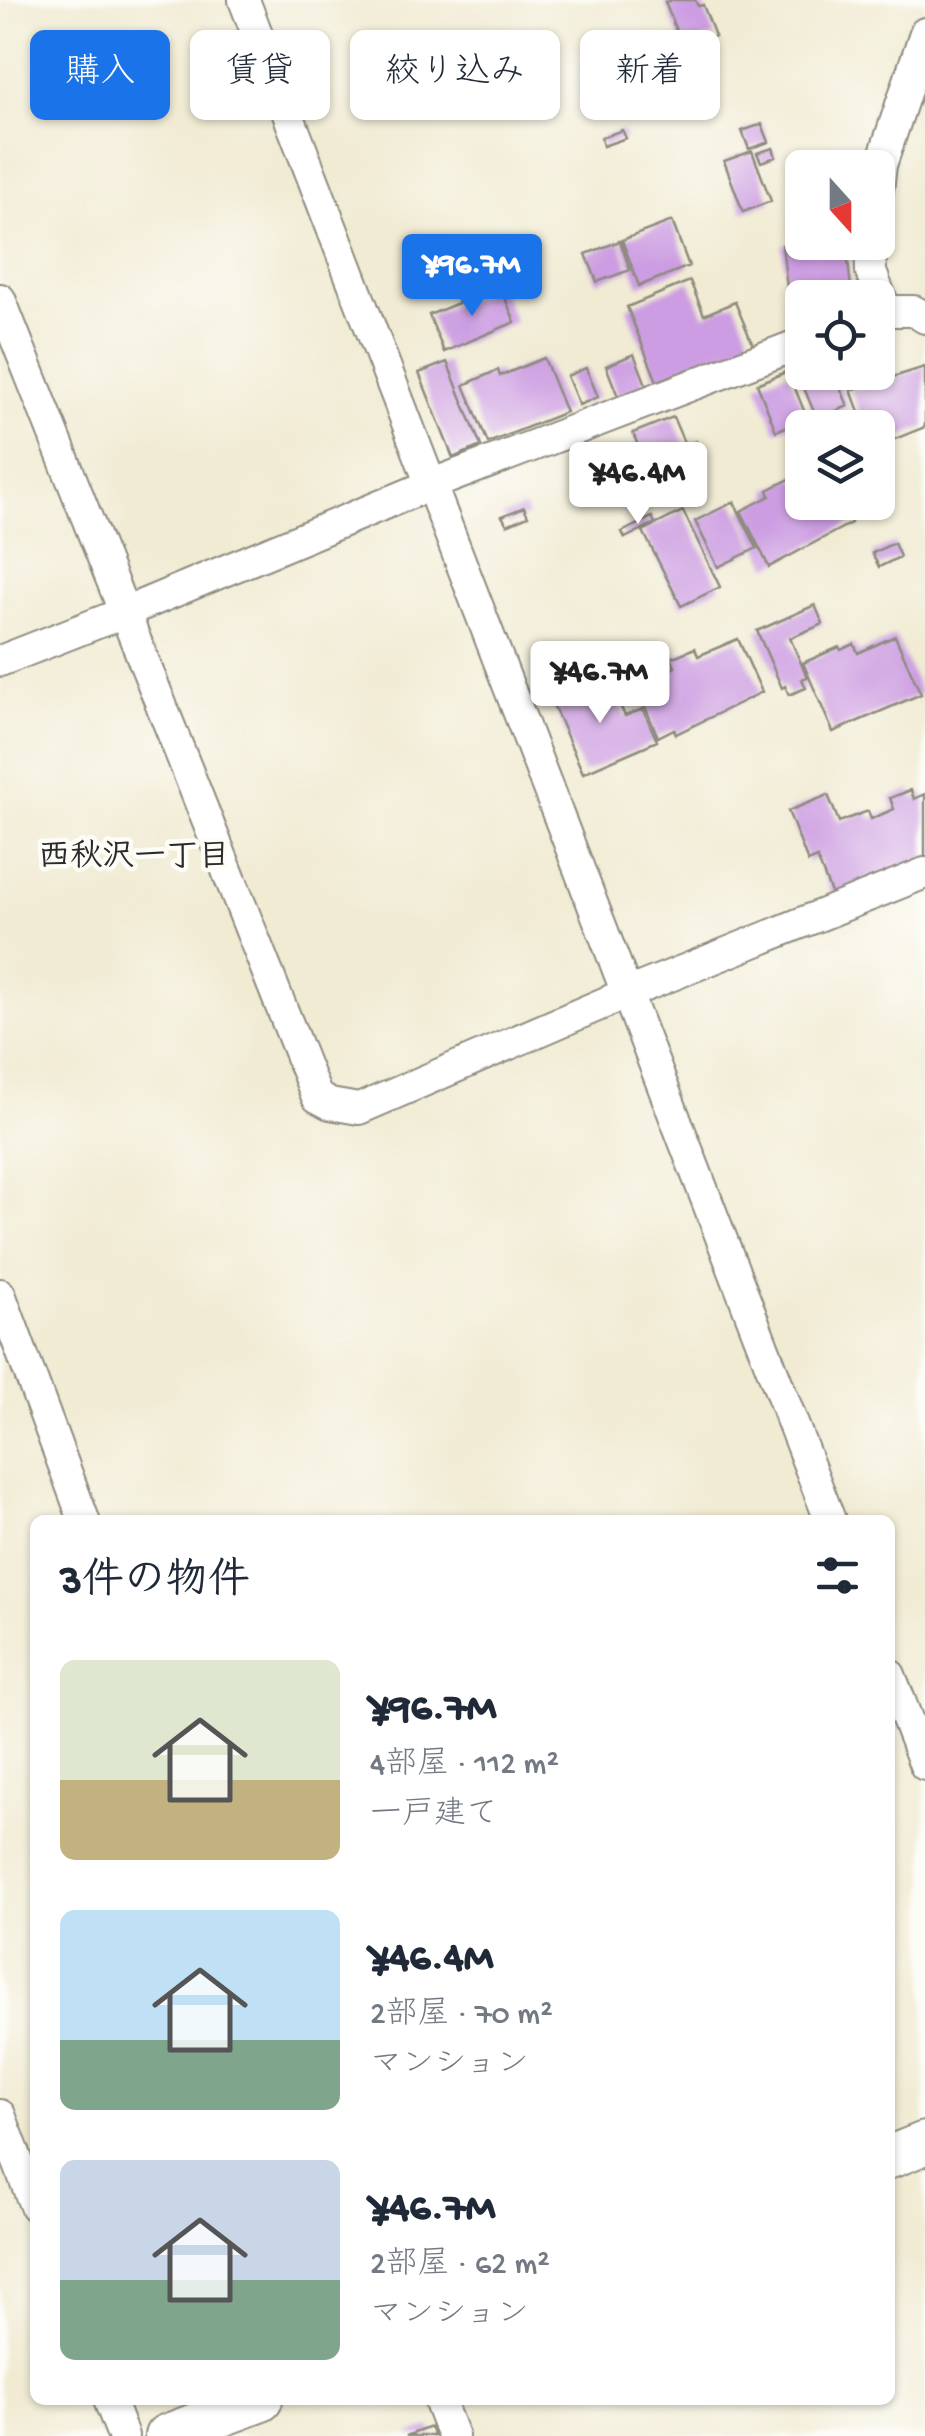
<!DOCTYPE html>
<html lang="ja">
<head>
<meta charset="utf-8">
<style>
  body { margin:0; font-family:"Gochi Hand","Klee One",sans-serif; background:#f2f2f3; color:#1f2937; height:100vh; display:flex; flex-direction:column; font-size:38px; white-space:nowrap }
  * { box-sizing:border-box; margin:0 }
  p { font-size:32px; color:#747a83 }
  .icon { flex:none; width:55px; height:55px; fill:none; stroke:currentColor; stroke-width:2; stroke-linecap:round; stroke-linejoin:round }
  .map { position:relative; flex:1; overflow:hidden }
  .details { position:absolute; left:30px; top:1515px; width:865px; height:890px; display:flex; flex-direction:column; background:#fff; border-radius:15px; box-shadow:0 2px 8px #0004 }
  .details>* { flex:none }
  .guide { position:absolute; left:30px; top:30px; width:865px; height:90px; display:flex; gap:20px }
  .needle { width:65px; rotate:159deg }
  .fabs { position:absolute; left:785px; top:150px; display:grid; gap:20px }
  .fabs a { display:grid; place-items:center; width:110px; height:110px; border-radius:15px; background:#fff; box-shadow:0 2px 8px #0004; font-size:50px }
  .price { position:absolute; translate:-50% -85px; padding:0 22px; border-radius:10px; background:#fff; color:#222; font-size:32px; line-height:65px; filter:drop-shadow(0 2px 5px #0008) }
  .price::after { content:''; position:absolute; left:50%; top:60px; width:30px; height:22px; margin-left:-15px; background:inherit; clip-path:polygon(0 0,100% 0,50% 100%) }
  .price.selected { background:#1a73e8; color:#fff }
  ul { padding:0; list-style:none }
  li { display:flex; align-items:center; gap:30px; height:250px; padding:0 30px }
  li span { display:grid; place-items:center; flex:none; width:280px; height:200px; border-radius:15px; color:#555 }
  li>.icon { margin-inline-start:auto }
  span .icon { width:120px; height:120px; fill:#fffc; stroke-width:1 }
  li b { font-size:42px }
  h2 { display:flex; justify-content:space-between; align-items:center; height:120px; padding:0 30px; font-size:42px }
  .pill { padding:0 35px; border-radius:15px; background:#fff; box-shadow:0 2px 8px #0004; font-size:35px; line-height:90px }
  .pill.selected { background:#1a73e8; color:#fff }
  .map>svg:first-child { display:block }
</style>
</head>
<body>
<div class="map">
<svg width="925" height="2436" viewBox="0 0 925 2436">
  <rect width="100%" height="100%" fill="#fdfcf7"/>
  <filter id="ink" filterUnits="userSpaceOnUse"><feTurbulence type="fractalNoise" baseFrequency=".01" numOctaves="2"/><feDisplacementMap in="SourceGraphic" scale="20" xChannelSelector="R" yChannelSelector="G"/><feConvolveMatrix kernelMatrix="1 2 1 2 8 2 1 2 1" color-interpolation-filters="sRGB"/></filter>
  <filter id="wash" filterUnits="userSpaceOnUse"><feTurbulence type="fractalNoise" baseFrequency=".0048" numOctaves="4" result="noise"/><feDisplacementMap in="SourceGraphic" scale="40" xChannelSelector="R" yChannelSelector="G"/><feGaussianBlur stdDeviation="2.25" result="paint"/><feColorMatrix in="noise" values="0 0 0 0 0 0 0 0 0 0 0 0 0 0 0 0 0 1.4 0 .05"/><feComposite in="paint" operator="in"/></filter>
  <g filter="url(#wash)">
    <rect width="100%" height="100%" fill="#f1ebd3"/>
    <g id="blocks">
      <!-- building -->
      <path fill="#cc9de2" d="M 672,0 L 695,0 L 698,6 L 703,5 L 715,36 L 683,49 L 665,2 Z
        M 762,124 L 769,142 L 749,149 L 742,131 Z
        M 622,130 L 626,138 L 603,146 L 601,138 Z
        M 773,148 L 776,157 L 761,162 L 757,153 Z
        M 752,151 L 771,201 L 743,212 L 724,161 Z
        M 672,221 L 689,266 L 639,286 L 622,240 Z
        M 620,241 L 630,270 L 597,282 L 586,254 Z
        M 803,242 L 846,242 L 852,298 L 788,296 L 782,245 Z
        M 690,281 L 704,315 L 735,302 L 753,345 L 658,384 L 627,307 Z
        M 500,286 L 515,322 L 444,352 L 429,315 Z
        M 634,354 L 647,387 L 619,399 L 606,366 Z
        M 544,358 L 566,412 L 488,443 L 464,385 L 498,370 L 500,376 Z
        M 447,362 L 481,446 L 453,458 L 419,373 Z
        M 802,367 L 802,372 L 834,372 L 848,406 L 817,419 L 796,369 Z
        M 925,367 L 925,427 L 878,446 L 878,428 L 865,428 L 851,390 Z
        M 586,368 L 598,397 L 579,405 L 567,376 Z
        M 788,371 L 807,418 L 776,431 L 757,384 Z
        M 839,414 L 845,428 L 820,428 L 818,423 Z
        M 673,417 L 685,445 L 696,441 L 704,462 L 653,483 L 633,433 Z
        M 794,477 L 798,484 L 802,481 L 802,502 L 841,502 L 851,523 L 769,567 L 741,511 L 770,496 L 768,490 Z
        M 734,502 L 757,548 L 718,567 L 695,521 Z
        M 524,507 L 528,516 L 507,525 L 502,516 Z
        M 683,511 L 720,587 L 681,606 L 643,531 Z
        M 652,517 L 655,523 L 625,538 L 622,532 Z
        M 894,543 L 900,557 L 879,567 L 872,553 Z
        M 815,605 L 823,624 L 790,638 L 807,677 L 802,679 L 806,688 L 789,695 L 785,686 L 782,688 L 757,631 Z
        M 895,636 L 921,694 L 833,732 L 803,663 L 839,647 L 841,650 L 854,644 L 858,653 Z
        M 738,639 L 762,692 L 676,734 L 674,729 L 658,737 L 643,702 L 659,695 L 651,677 L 675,667 L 671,658 L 695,648 L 698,656 Z
        M 558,653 L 563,665 L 556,668 L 551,656 Z
        M 598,677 L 610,705 L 618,701 L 625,716 L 643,709 L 657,741 L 583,773 L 550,698 Z
        M 911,790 L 914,799 L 925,794 L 925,861 L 833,898 L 817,858 L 808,862 L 788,811 L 828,795 L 839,822 L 868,811 L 871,819 L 894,809 L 890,798 Z
        M 430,2427 L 434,2436 L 406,2436 Z"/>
    </g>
  </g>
  <g filter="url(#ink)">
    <use href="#blocks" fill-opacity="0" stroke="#8e8b7f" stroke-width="2.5"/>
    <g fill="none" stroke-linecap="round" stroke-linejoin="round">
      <defs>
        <path id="street" d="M 244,0 L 830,1520
          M 878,190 L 881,165 L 925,33
          M 870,242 L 871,272 L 886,311 L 914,311 L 925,318
          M 0,299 L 317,1097 L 330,1104 L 359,1109 L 625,994 L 925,873
          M 0,661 L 123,613 L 430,485 L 802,343
          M 0,1294 L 84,1520
          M 890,1675 L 925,1765
          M 0,2115 L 35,2206
          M 109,2400 L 123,2436
          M 439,2400 L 453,2436"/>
        <path id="secondary" d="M 890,2157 L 925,2143
          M 166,2436 L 261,2400"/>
      </defs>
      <!-- street casing -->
      <use href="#street" stroke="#8e8b7f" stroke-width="34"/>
      <!-- secondary casing -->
      <use href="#secondary" stroke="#8e8b7f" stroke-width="46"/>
      <!-- street -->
      <use href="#street" stroke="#fff" stroke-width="30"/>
      <!-- secondary -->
      <use href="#secondary" stroke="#fff" stroke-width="42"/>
    </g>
  </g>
  <g text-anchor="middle" stroke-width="9" stroke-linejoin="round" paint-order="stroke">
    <!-- neighbourhood labels -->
    <g font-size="32" font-weight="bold" fill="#2b2b2b" stroke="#fdfcf7">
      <text x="134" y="865">西秋沢一丁目</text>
    </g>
  </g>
</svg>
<div class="fabs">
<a><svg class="needle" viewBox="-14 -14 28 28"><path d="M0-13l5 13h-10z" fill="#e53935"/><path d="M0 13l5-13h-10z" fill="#747a83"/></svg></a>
<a><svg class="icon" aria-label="locate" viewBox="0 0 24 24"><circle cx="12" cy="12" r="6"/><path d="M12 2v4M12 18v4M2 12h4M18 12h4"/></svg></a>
<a><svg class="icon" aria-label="layers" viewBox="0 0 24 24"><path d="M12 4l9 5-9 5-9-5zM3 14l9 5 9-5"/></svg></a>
</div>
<b class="price selected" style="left:472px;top:319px">¥96.7M</b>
<b class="price" style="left:638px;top:527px">¥46.4M</b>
<b class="price" style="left:600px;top:726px">¥46.7M</b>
<div class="guide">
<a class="pill selected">購入</a>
<a class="pill">賃貸</a>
<a class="pill">絞り込み</a>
<a class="pill">新着</a>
</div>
<section class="details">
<h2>3件の物件<svg class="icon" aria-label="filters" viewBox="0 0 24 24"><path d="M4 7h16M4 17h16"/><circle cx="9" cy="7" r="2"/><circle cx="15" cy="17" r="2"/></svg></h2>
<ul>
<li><span style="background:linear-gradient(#dfe7d0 60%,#c2b280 0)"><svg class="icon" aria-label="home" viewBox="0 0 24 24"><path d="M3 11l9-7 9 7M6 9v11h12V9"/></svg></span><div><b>¥96.7M</b><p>4部屋 · 112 m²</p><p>一戸建て</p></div></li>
<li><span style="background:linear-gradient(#bfe0f5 65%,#7fa58c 0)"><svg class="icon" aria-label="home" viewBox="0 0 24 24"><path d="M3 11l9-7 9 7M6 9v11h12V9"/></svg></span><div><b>¥46.4M</b><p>2部屋 · 70 m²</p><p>マンション</p></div></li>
<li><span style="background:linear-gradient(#c9d6e8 60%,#7fa58c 0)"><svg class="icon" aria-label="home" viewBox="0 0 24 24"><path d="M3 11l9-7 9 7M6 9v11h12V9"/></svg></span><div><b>¥46.7M</b><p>2部屋 · 62 m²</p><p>マンション</p></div></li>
</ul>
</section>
</div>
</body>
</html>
